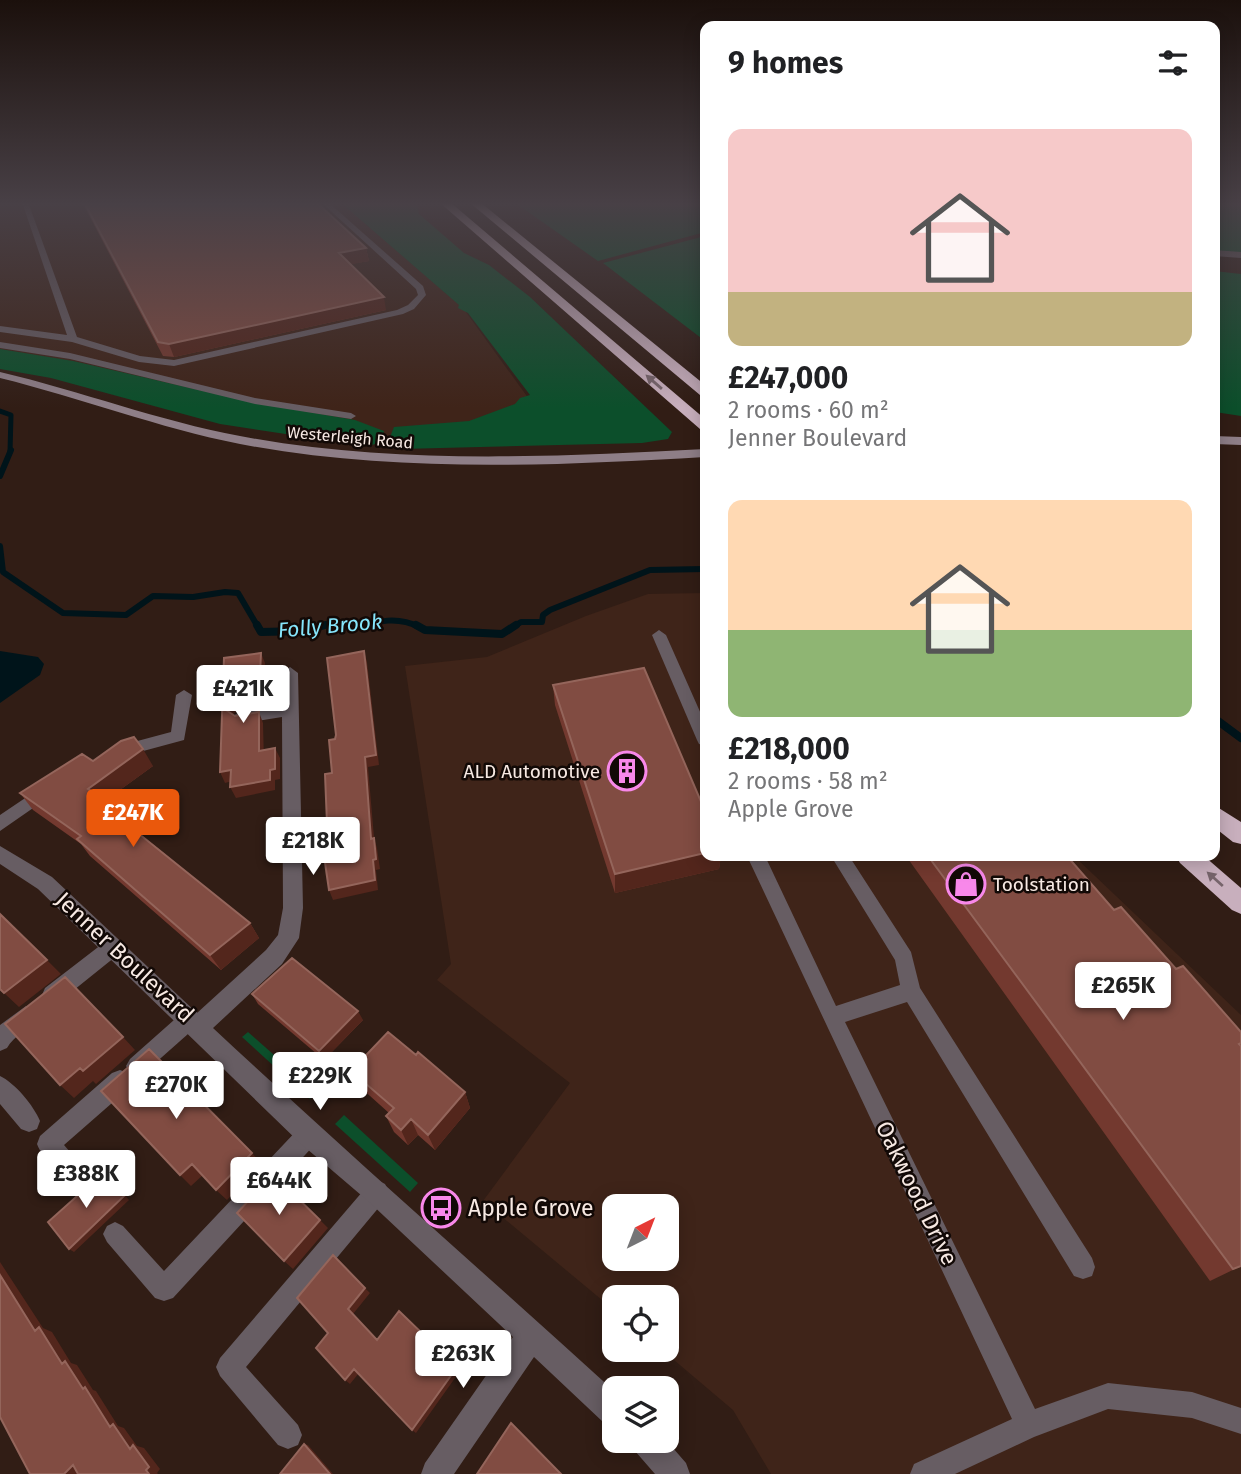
<!DOCTYPE html>
<html lang="en">
<head>
<meta charset="utf-8">
<style>
  body { margin:0; font-family:"Fira Sans",sans-serif; background:#f2f2f2; color:#202124; height:100vh; display:flex; flex-direction:column; font-size:26px; white-space:nowrap }
  * { box-sizing:border-box; margin:0 }
  p { font-size:23px; color:#757577 }
  .icon { flex:none; width:38px; height:38px; fill:none; stroke:currentColor; stroke-width:2; stroke-linecap:round; stroke-linejoin:round }
  .map { position:relative; flex:1; overflow:hidden }
  .side { position:absolute; left:700px; top:21px; width:520px; height:840px; display:flex; flex-direction:column; background:#fff; border-radius:14px; box-shadow:0 4px 18px #0003 }
  .side>* { flex:none }
  .needle { width:46px; rotate:42deg }
  .buttons { position:absolute; left:602px; top:1194px; display:grid; gap:14px }
  .buttons a { display:grid; place-items:center; width:77px; height:77px; border-radius:14px; background:#fff; box-shadow:0 4px 18px #0003; font-size:35px }
  .price { position:absolute; translate:-50% -60px; padding:0 16px; border-radius:7px; background:#fff; color:#222; font-size:23px; line-height:46px; filter:drop-shadow(0 2px 4px #0008) }
  .price::after { content:''; position:absolute; left:50%; top:42px; width:21px; height:16px; margin-left:-10px; background:inherit; clip-path:polygon(0 0,100% 0,50% 100%) }
  .price.active { background:#ea580c; color:#fff }
  ul { padding:0; list-style:none }
  li { display:grid; align-content:center; gap:14px; height:371px; padding:0 28px }
  li span { display:grid; place-items:center; height:217px; border-radius:14px; color:#555 }
  li>.icon { margin-inline-start:auto }
  span .icon { width:126px; height:126px; fill:#fffc; stroke-width:1 }
  li b { font-size:30px }
  h2 { display:flex; justify-content:space-between; align-items:center; height:84px; padding:0 28px; font-size:30px }
  .map>svg:first-child { display:block }
</style>
</head>
<body>
<div class="map">
<svg width="1241" height="1474" viewBox="0 0 1241 1474">
  <rect width="100%" height="100%" fill="#311d15"/>
  <!-- built -->
  <path fill="#3f2419" fill-rule="evenodd" d="M 0,202 L 340,202 L 463,308 L 555,435 L 386,447 L 0,361 Z
    M 705,593 L 705,856 L 1074,856 L 1241,1015 L 1241,1474 L 771,1474 L 733,1410 L 661,1349 L 667,1349 L 667,1297 L 614,1297 L 614,1310 L 483,1201 L 570,1083 L 437,980 L 451,964 L 405,666 L 487,657 L 586,616 L 648,594 ZM 614,1206 L 667,1206 L 667,1258 L 614,1258 Z"/>
  <!-- green -->
  <path fill="#0c4f2b" d="M 340,202 L 416,202 L 419,214 L 464,253 L 489,265 L 530,297 L 672,432 L 668,439 L 642,443 L 401,449 L 395,447 L 390,437 L 394,427 L 469,421 L 515,404 L 520,398 L 530,395 L 468,313 L 458,308 L 459,305 Z
    M 514,202 L 705,202 L 705,232 L 598,261 Z
    M 1215,202 L 1241,202 L 1241,253 L 1215,251 Z
    M 705,236 L 705,341 L 603,263 Z
    M 1214,271 L 1241,274 L 1241,416 L 1215,412 Z
    M 0,349 L 73,361 L 251,402 L 355,420 L 384,431 C 381,443 376,445 365,446 L 220,424 L 51,378 L 0,369 Z
    M 248,1032 L 316,1092 L 310,1099 L 242,1037 Z
    M 344,1115 L 418,1183 L 410,1192 L 335,1124 Z"/>
  <!-- water -->
  <path fill="#00141a" d="M 0,651 L 38,657 L 44,664 L 40,675 L 0,703 Z"/>
  <g fill="none" stroke-linecap="round" stroke-linejoin="round">
    <!-- stream-far2 -->
    <path stroke="#00141a" stroke-width="5" d="M 0,411 L 11,415 L 10,452"/>
    <!-- stream-far1 -->
    <path stroke="#00141a" stroke-width="6" d="M 0,476 L 11,450
      M 0,546 L 3,572 L 63,613 L 126,615 L 153,596 L 193,597 L 225,592 L 238,593 L 258,627
      M 319,627 L 333,623 L 356,627
      M 356,627 C 378,621 398,616 419,627
      M 513,627 L 521,622 L 542,622 L 543,615 L 550,610 L 650,570 L 705,569"/>
    <!-- stream -->
    <path stroke="#00141a" stroke-width="8" d="M 257,625 L 261,632 L 304,631 L 325,625
      M 346,625 L 363,625
      M 416,625 L 425,630 L 502,634 L 516,625
      M 1214,718 L 1241,738"/>
    <!-- lane -->
    <path fill="#675d63" fill-rule="evenodd" d="M 22,202 L 28,202 L 77,337 L 140,356 L 174,360 L 397,310 L 408,305 L 418,295 L 416,289 L 321,202 L 328,202 L 423,286 L 426,295 L 414,309 L 403,314 L 174,366 L 139,362 L 72,342 L 0,332 L 0,326 L 67,335 Z
      M 0,342 L 70,353 L 255,398 L 351,413 L 356,416 L 351,419 L 255,404 L 70,359 L 0,348 Z
      M 659,630 L 666,635 L 705,723 L 705,746 L 699,744 L 697,740 L 652,635 Z
      M 184,690 L 192,695 L 184,740 L 121,757 L 115,755 L 113,751 L 115,747 L 171,732 L 176,695 Z
      M 43,786 L 49,787 L 51,792 L 49,797 L 0,831 L 0,815 Z
      M 747,856 L 765,856 L 836,1006 L 900,985 L 895,960 L 831,856 L 849,856 L 911,952 L 920,988 L 1092,1258 L 1095,1267 L 1092,1276 L 1083,1279 L 1074,1276 L 907,1002 L 845,1022 L 1035,1409 L 1108,1383 L 1192,1392 L 1241,1408 L 1241,1434 L 1192,1418 L 1108,1409 L 1034,1437 L 955,1474 L 910,1474 L 914,1464 L 1012,1419 Z
      M 113,938 L 120,941 L 123,947 L 120,953 L 59,1002 L 52,1004 L 45,1002 L 42,995 L 45,988 L 106,941 Z
      M 26,1006 L 33,1009 L 36,1016 C 30,1030 14,1035 7,1048 L 0,1051 L 0,1025 Z
      M 190,1009 L 197,1012 L 200,1019 L 197,1026 L 144,1073 L 137,1076 L 130,1073 L 126,1066 L 130,1059 L 183,1012 Z
      M 120,1070 L 128,1073 L 131,1081 L 128,1089 L 64,1145 L 84,1168 L 87,1176 L 84,1184 L 76,1187 C 61,1181 43,1159 37,1144 L 40,1136 L 112,1073 Z
      M 0,1076 C 15,1083 34,1106 40,1121 L 37,1129 L 29,1132 L 21,1129 L 0,1104 Z
      M 309,1123 L 317,1126 L 320,1134 L 317,1142 L 173,1298 L 164,1301 L 155,1298 L 107,1242 L 103,1234 L 107,1226 L 115,1222 L 123,1226 L 164,1271 L 301,1126 Z
      M 377,1180 L 385,1184 L 389,1192 L 385,1200 L 246,1367 L 298,1425 L 302,1435 L 298,1445 L 288,1449 L 278,1445 L 220,1376 L 216,1367 L 220,1358 L 369,1184 Z"/>
    <!-- street -->
    <path fill="#675d63" fill-rule="evenodd" d="M 1214,250 L 1241,252 L 1241,258 L 1214,256 Z
      M 290,667 L 298,673 L 303,908 L 299,938 L 282,964 L 213,1028 C 345,1151 481,1270 614,1391 L 614,1426 L 603,1422 L 534,1357 L 454,1474 L 421,1474 L 425,1463 L 513,1337 L 368,1201 L 300,1143 L 38,889 L 0,864 L 0,846 L 52,877 L 197,1013 L 266,950 L 278,935 L 283,908 L 282,717 L 239,724 L 230,718 L 239,712 L 282,705 L 282,673 Z
      M 631,1440 L 666,1440 L 686,1463 L 690,1474 L 655,1474 L 635,1451 Z"/>
    <!-- secondary -->
    <path fill="#8e7e87" fill-rule="evenodd" d="M 0,372 C 81,391 159,421 240,436 C 393,465 550,457 705,449 L 705,457 C 551,466 393,473 240,444 C 159,428 81,398 0,378 Z
      M 1214,436 L 1241,437 L 1241,445 L 1214,444 Z"/>
    <!-- highway -->
    <path fill="#c8afbd" fill-rule="evenodd" d="M 439,202 L 450,202 L 705,419 L 705,430 L 700,429 Z
      M 469,202 L 480,202 L 705,385 L 705,396 L 700,395 Z
      M 1214,805 L 1241,822 L 1241,844 L 1233,842 L 1214,827 Z
      M 1176,856 L 1204,856 L 1241,888 L 1241,914 L 1232,910 L 1180,863 Z"/>
  </g>
  <!-- wall -->
  <path fill="#73392f" d="M 82,202 L 316,202 L 366,248 L 369,261 L 350,264 L 386,310 L 174,357 L 163,356 Z
    M 553,685 L 705,856 L 721,856 L 719,869 L 615,893 L 555,705 Z
    M 93,761 L 153,766 L 102,803 L 250,923 L 259,938 L 221,970 L 90,856 L 81,844 L 33,810 L 20,793 Z
    M 906,856 L 1067,856 L 1114,910 L 1241,1266 L 1210,1281 Z
    M 252,994 L 363,1020 L 324,1060 L 258,1004 Z
    M 416,1055 L 465,1092 L 470,1108 L 435,1150 L 418,1135 L 408,1145 L 394,1132 L 386,1116 L 389,1113 L 360,1087 L 351,1071 Z"/>
  <!-- shaded-wall -->
  <path fill="#53261c" d="M 366,248 L 369,261 L 342,266 L 339,253 Z
    M 384,297 L 386,310 L 174,357 L 169,344 Z
    M 364,651 L 367,662 L 379,765 L 368,767 L 375,849 L 371,839 L 365,757 Z
    M 261,653 L 265,663 L 263,705 L 239,709 L 228,719 L 223,708 Z
    M 259,712 L 263,723 L 264,762 L 259,751 Z
    M 275,748 L 280,758 L 280,779 L 275,780 L 275,790 L 236,798 L 230,787 L 270,770 Z
    M 143,749 L 153,766 L 102,803 L 105,813 L 88,789 Z
    M 231,770 L 236,780 L 225,783 L 220,772 Z
    M 374,838 L 377,848 L 380,869 L 376,870 L 378,890 L 333,900 L 329,890 L 373,860 Z
    M 705,853 L 705,856 L 721,856 L 719,869 L 615,893 L 615,874 Z
    M 250,923 L 259,938 L 221,970 L 210,955 Z
    M 47,960 L 61,974 L 19,1007 L 4,993 Z
    M 358,1011 L 363,1020 L 324,1060 L 319,1051 Z
    M 123,1037 L 135,1050 L 96,1084 L 93,1081 L 74,1098 L 60,1085 L 80,1068 Z
    M 465,1092 L 470,1108 L 435,1150 L 428,1135 Z
    M 411,1119 L 418,1135 L 408,1145 L 401,1130 Z
    M 252,1153 L 262,1164 L 227,1200 L 216,1190 Z
    M 192,1164 L 203,1175 L 191,1186 L 180,1175 Z
    M 104,1172 L 109,1176 L 129,1200 L 74,1252 L 69,1249 Z
    M 320,1220 L 328,1228 L 293,1269 L 284,1261 Z
    M 0,1262 L 43,1328 L 52,1332 L 71,1363 L 77,1365 L 93,1390 L 96,1391 L 118,1426 L 124,1428 L 137,1446 L 144,1448 L 160,1469 L 157,1473 L 158,1474 L 149,1474 L 130,1449 L 110,1427 L 83,1389 L 35,1331 L 0,1275 Z
    M 365,1288 L 370,1293 L 353,1314 L 348,1309 Z
    M 457,1367 L 460,1371 L 416,1433 L 412,1430 Z
    M 354,1369 L 359,1373 L 350,1384 L 345,1380 Z
    M 304,1444 L 308,1445 L 333,1474 L 330,1474 Z
    M 73,1465 L 79,1474 L 64,1474 Z"/>
  <!-- building -->
  <path fill="#814c42" stroke="#94655b" stroke-width="2" d="M 84,202 L 316,202 L 366,248 L 339,253 L 384,297 L 169,344 L 158,342 Z
    M 364,651 L 376,755 L 365,757 L 371,839 L 374,838 L 376,859 L 373,860 L 375,880 L 329,890 L 323,849 L 328,848 L 325,774 L 332,773 L 329,740 L 335,739 L 336,735 L 327,658 Z
    M 261,653 L 259,695 L 234,699 L 223,708 L 235,716 L 259,712 L 259,751 L 275,748 L 275,769 L 270,770 L 270,780 L 230,787 L 231,770 L 220,772 L 224,658 Z
    M 644,668 L 705,811 L 705,853 L 615,874 L 553,685 Z
    M 134,737 L 143,749 L 88,789 L 96,794 L 93,797 L 250,923 L 210,955 L 77,839 L 81,836 L 20,793 L 82,754 L 93,761 L 121,741 Z
    M 928,856 L 1067,856 L 1114,910 L 1121,907 L 1176,969 L 1183,966 L 1241,1032 L 1241,1043 L 1239,1044 L 1241,1046 L 1241,1266 L 1233,1269 Z
    M 0,914 L 47,960 L 4,993 L 0,989 Z
    M 292,958 L 358,1011 L 319,1051 L 252,994 Z
    M 65,977 L 123,1037 L 83,1071 L 80,1068 L 60,1085 L 5,1024 Z
    M 388,1032 L 416,1055 L 418,1052 L 465,1092 L 428,1135 L 411,1119 L 401,1130 L 386,1116 L 394,1108 L 351,1071 Z
    M 149,1049 L 252,1153 L 216,1190 L 192,1164 L 180,1175 L 101,1091 Z
    M 104,1172 L 124,1196 L 69,1249 L 48,1222 Z
    M 273,1174 L 320,1220 L 284,1261 L 237,1213 Z
    M 333,1255 L 365,1288 L 348,1309 L 377,1340 L 399,1311 L 457,1367 L 412,1430 L 354,1369 L 345,1380 L 316,1348 L 328,1333 L 297,1298 Z
    M 0,1275 L 35,1331 L 39,1327 L 62,1364 L 65,1361 L 83,1389 L 85,1387 L 110,1427 L 113,1424 L 130,1449 L 133,1445 L 149,1467 L 146,1470 L 149,1474 L 78,1474 L 73,1465 L 64,1474 L 30,1474 L 0,1417 Z
    M 511,1423 L 561,1474 L 477,1474 Z
    M 304,1444 L 330,1474 L 280,1474 Z"/>
  <!-- one-way arrows -->
  <defs><path id="oneway-solid" d="M-6-.8H1V-3.2L6.5 0L1 3.2V.8H-6Z" transform="scale(1.75)"/></defs>
  <g fill="#76646b">
    <use href="#oneway-solid" transform="translate(654 382) rotate(-139)"/>
    <use href="#oneway-solid" transform="translate(1215 879) rotate(-138)"/>
  </g>
  <!-- sky -->
  <linearGradient id="sky" x2="0" y2="1"><stop stop-color="#1b100c"/><stop offset="0.5" stop-color="#484046"/><stop offset="1" stop-color="#484046" stop-opacity="0"/></linearGradient>
  <rect width="1241" height="408" fill="url(#sky)"/>
  <!-- icons -->
  <defs>
    <symbol id="building-ring" viewBox="-11 -11 22 22"><circle r="9.5" fill="#120906" stroke="#f888ea" stroke-width="1.5"/><path d="M-4-6H4V6H1V3H-1V6H-4ZM-2.5-4.3h1.7v1.8h-1.7ZM.8-4.3h1.7v1.8H.8ZM-2.5-1h1.7V.8h-1.7ZM.8-1h1.7V.8H.8Z" fill="#f888ea"/></symbol>
    <symbol id="shop-ring" viewBox="-11 -11 22 22"><circle r="9.5" fill="#120906" stroke="#f888ea" stroke-width="1.5"/><path d="M-5-2.5h2.3a2.7 3.5 0 0 1 5.4 0H5L5.5 6h-11ZM-1.5-2.5h3a1.5 2.3 0 0 0-3 0Z" fill="#f888ea"/></symbol>
    <symbol id="bus-ring" viewBox="-11 -11 22 22"><circle r="9.5" fill="#120906" stroke="#f888ea" stroke-width="1.5"/><path d="M-5-6H5V4H4V6H2V4H-2V6H-4V4H-5ZM-3.5-4V0h7V-4ZM-3.5 1.2v1.5H-2V1.2ZM2 1.2v1.5H3.5V1.2Z" fill="#f888ea"/></symbol>
  </defs>
  <g fill-rule="evenodd">
    <use href="#building-ring" x="605" y="749" width="44" height="44"/>
    <use href="#shop-ring" x="944" y="862" width="44" height="44"/>
    <use href="#bus-ring" x="419" y="1186" width="44" height="44"/>
  </g>
  <g text-anchor="middle" stroke-width="5" stroke-linejoin="round" paint-order="stroke">
    <!-- far-street labels -->
    <g font-size="16" fill="#f7e9e3" stroke="#120906">
      <text transform="translate(350 437) rotate(5)" y="6">Westerleigh Road</text>
    </g>
    <!-- poi labels -->
    <g font-size="19" fill="#f7e9e3" stroke="#120906" text-anchor="end">
      <text x="600" y="778">ALD Automotive</text>
      <text x="993" y="891" text-anchor="start">Toolstation</text>
    </g>
    <!-- water labels -->
    <g font-size="21" font-style="italic" fill="#86e6fc" stroke="#120906">
      <text transform="translate(330 626) rotate(-5)" y="7">Folly Brook</text>
    </g>
    <!-- near-street labels -->
    <g font-size="23" fill="#f7e9e3" stroke="#120906">
      <text transform="translate(125 957) rotate(43)" y="8">Jenner Boulevard</text>
      <text transform="translate(917 1193) rotate(64)" y="8">Oakwood Drive</text>
    </g>
    <!-- near-poi labels -->
    <g font-size="23" fill="#f7e9e3" stroke="#120906" text-anchor="start">
      <text x="468" y="1216">Apple Grove</text>
    </g>
  </g>
</svg>
<div class="buttons">
<a><svg class="needle" viewBox="-14 -14 28 28"><path d="M0-13l5 13h-10z" fill="#e53935"/><path d="M0 13l5-13h-10z" fill="#757577"/></svg></a>
<a><svg class="icon" aria-label="locate" viewBox="0 0 24 24"><circle cx="12" cy="12" r="6"/><path d="M12 2v4M12 18v4M2 12h4M18 12h4"/></svg></a>
<a><svg class="icon" aria-label="layers" viewBox="0 0 24 24"><path d="M12 4l9 5-9 5-9-5zM3 14l9 5 9-5"/></svg></a>
</div>
<b class="price" style="left:243px;top:725px">£421K</b>
<b class="price active" style="left:133px;top:849px">£247K</b>
<b class="price" style="left:313px;top:877px">£218K</b>
<b class="price" style="left:1123px;top:1022px">£265K</b>
<b class="price" style="left:320px;top:1112px">£229K</b>
<b class="price" style="left:176px;top:1121px">£270K</b>
<b class="price" style="left:86px;top:1210px">£388K</b>
<b class="price" style="left:279px;top:1217px">£644K</b>
<b class="price" style="left:463px;top:1390px">£263K</b>
<section class="side">
<h2>9 homes<svg class="icon" aria-label="filters" viewBox="0 0 24 24"><path d="M4 7h16M4 17h16"/><circle cx="9" cy="7" r="2"/><circle cx="15" cy="17" r="2"/></svg></h2>
<ul>
<li><span style="background:linear-gradient(#f6c9c9 75%,#c2b280 0)"><svg class="icon" aria-label="home" viewBox="0 0 24 24"><path d="M3 11l9-7 9 7M6 9v11h12V9"/></svg></span><div><b>£247,000</b><p>2 rooms · 60 m²</p><p>Jenner Boulevard</p></div></li>
<li><span style="background:linear-gradient(#ffd9b3 60%,#8fb573 0)"><svg class="icon" aria-label="home" viewBox="0 0 24 24"><path d="M3 11l9-7 9 7M6 9v11h12V9"/></svg></span><div><b>£218,000</b><p>2 rooms · 58 m²</p><p>Apple Grove</p></div></li>
</ul>
</section>
</div>
</body>
</html>
